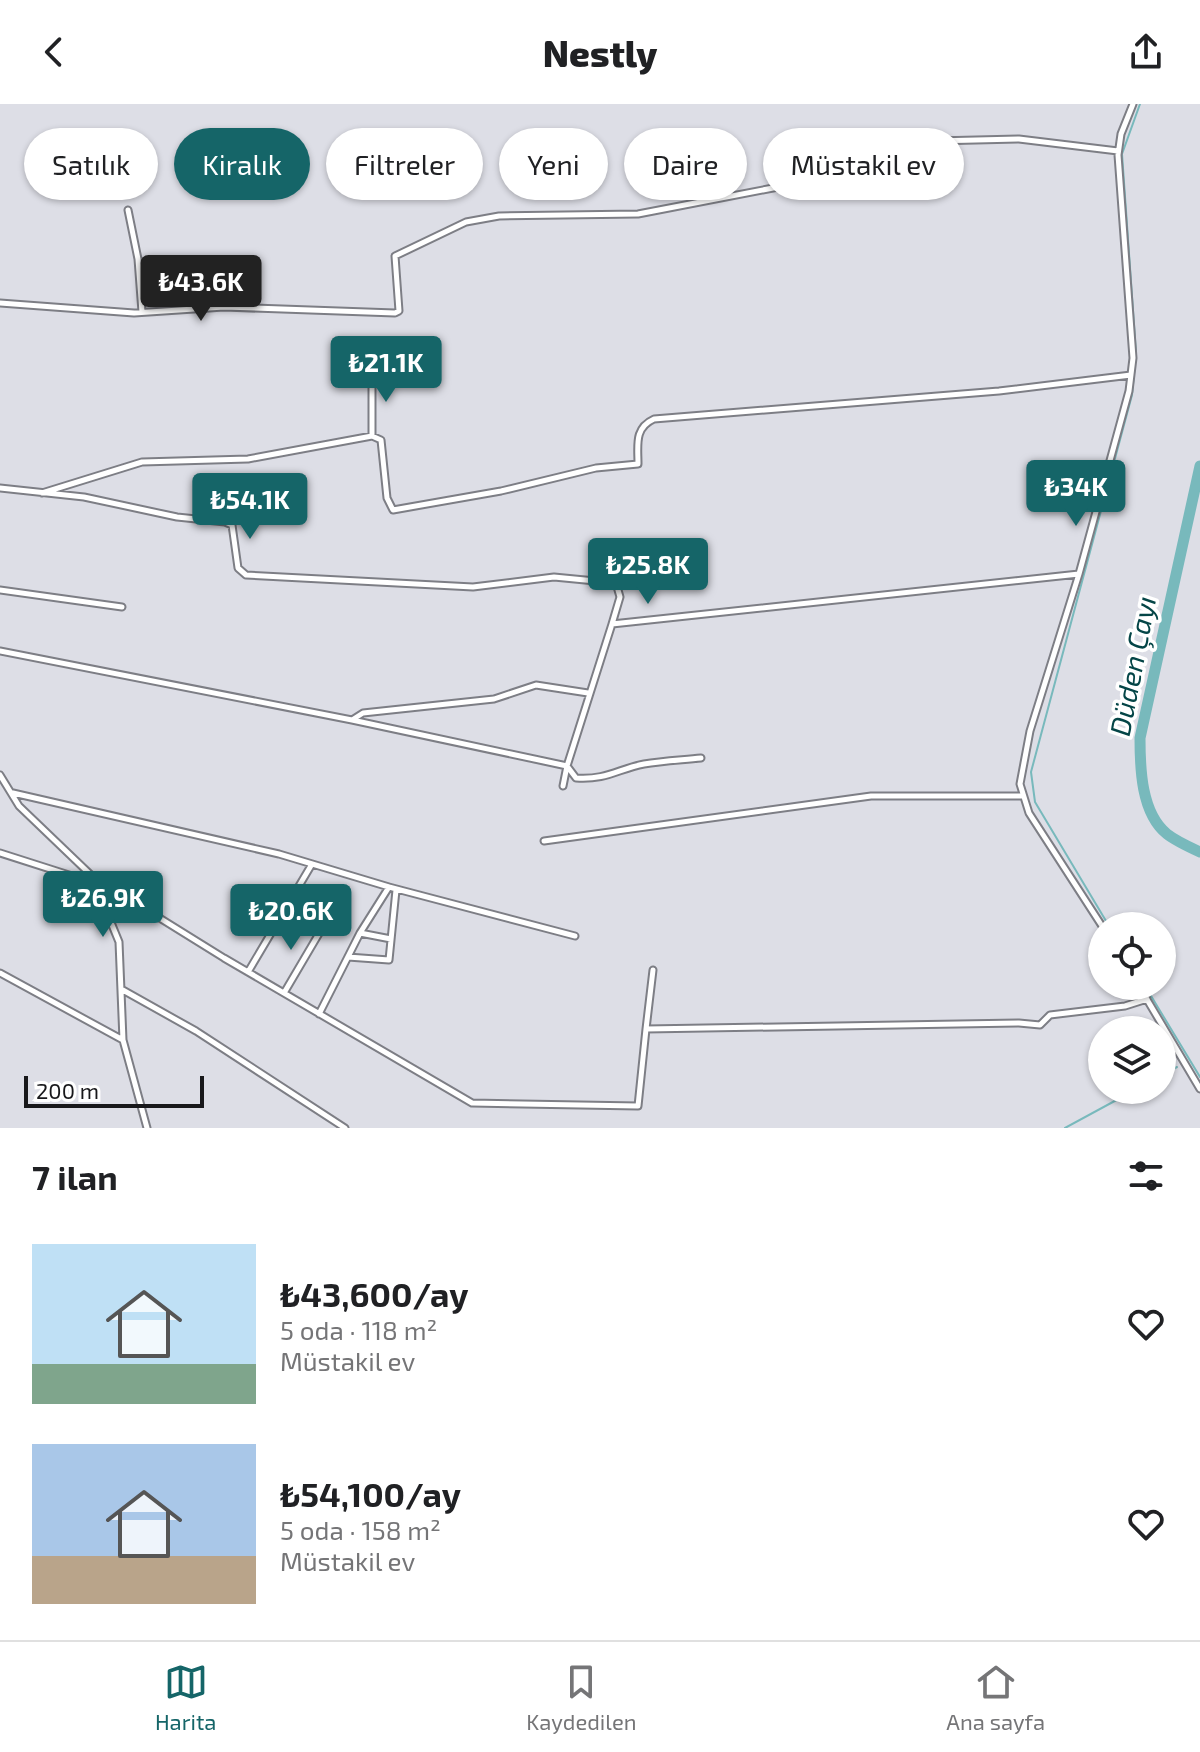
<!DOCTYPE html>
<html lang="tr">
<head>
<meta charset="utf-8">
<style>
  body { margin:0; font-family:"Exo 2",sans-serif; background:#f2f2f2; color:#202124; height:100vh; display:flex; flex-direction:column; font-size:30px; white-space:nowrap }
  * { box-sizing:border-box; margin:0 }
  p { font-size:26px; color:#757577 }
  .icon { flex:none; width:44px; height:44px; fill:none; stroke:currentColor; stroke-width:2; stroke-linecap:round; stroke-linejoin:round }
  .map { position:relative; height:1024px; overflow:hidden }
  .panel { display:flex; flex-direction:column; background:#fff; flex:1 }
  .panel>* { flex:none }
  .hud { position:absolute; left:24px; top:24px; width:1152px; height:72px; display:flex; gap:16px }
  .buttons { position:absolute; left:1088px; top:808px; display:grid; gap:16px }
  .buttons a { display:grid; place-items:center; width:88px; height:88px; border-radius:50%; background:#fff; box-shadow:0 2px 6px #0004; font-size:40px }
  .scale { position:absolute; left:24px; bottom:20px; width:180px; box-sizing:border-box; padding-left:8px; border:4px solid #18181b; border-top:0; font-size:22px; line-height:28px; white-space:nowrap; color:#18181b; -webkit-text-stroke:6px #fff; paint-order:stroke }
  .price { position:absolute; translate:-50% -68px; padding:0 18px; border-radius:8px; background:#156568; color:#fff; font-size:26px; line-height:52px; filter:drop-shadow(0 2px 4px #0008) }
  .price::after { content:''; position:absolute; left:50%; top:48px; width:24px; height:18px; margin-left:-12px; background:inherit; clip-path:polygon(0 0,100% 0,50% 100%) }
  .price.on { background:#222; color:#fff }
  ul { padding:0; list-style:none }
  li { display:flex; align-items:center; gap:24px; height:200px; padding:0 32px }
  li span { display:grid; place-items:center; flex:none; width:224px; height:160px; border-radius:0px; color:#555 }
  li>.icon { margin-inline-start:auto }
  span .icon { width:96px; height:96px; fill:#fffc; stroke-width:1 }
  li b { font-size:34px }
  h2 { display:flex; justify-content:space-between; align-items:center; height:96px; padding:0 32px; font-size:34px }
  .tag { padding:0 28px; border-radius:36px; background:#fff; box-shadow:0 2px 6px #0004; font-size:28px; line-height:72px }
  .tag.on { background:#156568; color:#fff }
  header { display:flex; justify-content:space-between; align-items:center; height:104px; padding:0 32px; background:#fff; font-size:36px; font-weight:800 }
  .tab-bar { display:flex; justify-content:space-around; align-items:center; height:112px; border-top:2px solid #e0e0e0; background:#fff; font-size:22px; color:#757577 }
  .tab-bar a { display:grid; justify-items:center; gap:4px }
  .tab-bar .on { color:#156568 }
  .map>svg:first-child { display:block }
</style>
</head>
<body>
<header><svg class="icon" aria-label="back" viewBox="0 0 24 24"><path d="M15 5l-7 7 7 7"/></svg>Nestly<svg class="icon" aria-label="share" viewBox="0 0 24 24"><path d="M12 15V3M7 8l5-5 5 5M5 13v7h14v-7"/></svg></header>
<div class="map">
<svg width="1200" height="1024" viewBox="0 0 1200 1024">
  <rect width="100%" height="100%" fill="#dddee6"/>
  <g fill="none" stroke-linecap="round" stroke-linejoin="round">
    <!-- stream -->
    <path stroke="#78b9bc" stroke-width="2" d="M 1109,822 L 1035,698 L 1031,668 L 1132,291 L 1136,249 L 1122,50 L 1140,0
      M 1145,882 L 1200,973
      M 1162,971 L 1177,963
      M 1065,1024 L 1135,986"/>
    <!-- river -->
    <path stroke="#78b9bc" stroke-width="11" d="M 1200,362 L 1140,634 C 1140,664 1141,709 1167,730 C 1176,737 1189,743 1200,748"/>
    <defs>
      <path id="street" d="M 128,106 L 138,155 L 142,208
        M 0,199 L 134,209 L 224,203 L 395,209 L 399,207 L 395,152 L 466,118 L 499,112 L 638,110 L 877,64 L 884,55 L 886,40 L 892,38 L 1019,35 L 1118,47
        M 372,267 L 372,332
        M 0,384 L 84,393 L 177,413 L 225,418 L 232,421 L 238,464 L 246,471 L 473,483 L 554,473 L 616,479 L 620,493 L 612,520 L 1079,470
        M 42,389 L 142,358 L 248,355 L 372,332 L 381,336 L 387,394 L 393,406 L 501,387 L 596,364 L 638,360 C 638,341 634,324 654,315 L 999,287 L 1131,271
        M 0,486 L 122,503
        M 0,547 L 352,616
        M 588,589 L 536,581 L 494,595 L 363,609 L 352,616 L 567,662 L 612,520
        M 0,671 L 19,702 L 92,772 L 119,838 L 123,936 L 147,1024
        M 563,682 L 567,662 L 576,674 C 607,676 618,665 644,660 C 662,657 682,656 701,654
        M 13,689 L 279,750 L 389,783 L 360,829 L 319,910
        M 544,737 L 871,692 L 1023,692
        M 0,749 L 94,779
        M 92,772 L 224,854 L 472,999 L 638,1002 L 646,925
        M 389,783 L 575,832
        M 1102,822 L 1029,709 L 1020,680 L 1030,627 L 1079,470 L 1129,287 L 1133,254 L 1118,51 L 1121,30 L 1133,0
        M 360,829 L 391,835
        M 348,853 L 389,856 L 396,786
        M 653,866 L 646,925 L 1019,919 L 1040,921 L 1050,911 L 1125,902 L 1147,895
        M 248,868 L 312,760
        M 0,869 L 123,936
        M 1139,882 L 1200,985
        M 121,885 L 196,927 L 345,1024
        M 284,889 L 324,821"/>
    </defs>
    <!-- street casing -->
    <use href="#street" stroke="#7d7e85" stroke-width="9"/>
    <!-- street -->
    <use href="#street" stroke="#fff" stroke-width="5"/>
  </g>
  <g text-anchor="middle" stroke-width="7" stroke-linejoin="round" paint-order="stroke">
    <!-- water labels -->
    <g font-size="28" font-style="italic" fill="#044547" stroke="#fff">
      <text transform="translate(1133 562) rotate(-79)" y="10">Düden Çayı</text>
    </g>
  </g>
</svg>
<div class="buttons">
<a><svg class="icon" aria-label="locate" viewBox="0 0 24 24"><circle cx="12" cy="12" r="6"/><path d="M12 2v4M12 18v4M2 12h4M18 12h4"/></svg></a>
<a><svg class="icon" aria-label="layers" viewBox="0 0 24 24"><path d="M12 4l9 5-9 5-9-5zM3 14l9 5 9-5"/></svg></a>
</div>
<div class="scale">200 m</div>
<b class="price on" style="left:201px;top:219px">₺43.6K</b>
<b class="price" style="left:386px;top:300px">₺21.1K</b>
<b class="price" style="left:1076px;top:424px">₺34K</b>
<b class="price" style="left:250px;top:437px">₺54.1K</b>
<b class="price" style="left:648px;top:502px">₺25.8K</b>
<b class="price" style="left:103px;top:835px">₺26.9K</b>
<b class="price" style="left:291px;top:848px">₺20.6K</b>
<div class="hud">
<a class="tag">Satılık</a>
<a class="tag on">Kiralık</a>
<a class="tag">Filtreler</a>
<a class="tag">Yeni</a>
<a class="tag">Daire</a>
<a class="tag">Müstakil ev</a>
</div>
</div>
<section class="panel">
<h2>7 ilan<svg class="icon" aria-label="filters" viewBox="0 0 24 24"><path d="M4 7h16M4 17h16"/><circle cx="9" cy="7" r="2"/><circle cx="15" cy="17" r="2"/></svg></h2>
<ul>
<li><span style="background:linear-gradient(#bfe0f5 75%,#7fa58c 0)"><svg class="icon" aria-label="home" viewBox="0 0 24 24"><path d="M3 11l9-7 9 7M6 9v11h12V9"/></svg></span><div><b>₺43,600/ay</b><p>5 oda · 118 m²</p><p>Müstakil ev</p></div><svg class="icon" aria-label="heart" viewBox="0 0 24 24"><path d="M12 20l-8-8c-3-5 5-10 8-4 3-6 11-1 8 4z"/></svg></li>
<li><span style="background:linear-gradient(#a9c7e8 70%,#b9a48a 0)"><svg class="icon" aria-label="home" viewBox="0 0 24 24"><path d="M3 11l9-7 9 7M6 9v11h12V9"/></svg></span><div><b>₺54,100/ay</b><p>5 oda · 158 m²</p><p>Müstakil ev</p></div><svg class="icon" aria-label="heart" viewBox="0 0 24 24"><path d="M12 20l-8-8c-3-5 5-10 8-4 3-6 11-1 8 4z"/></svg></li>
</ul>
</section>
<nav class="tab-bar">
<a class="on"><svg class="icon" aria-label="map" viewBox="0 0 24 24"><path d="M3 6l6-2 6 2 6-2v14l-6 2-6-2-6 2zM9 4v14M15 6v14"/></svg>Harita</a>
<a><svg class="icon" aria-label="saved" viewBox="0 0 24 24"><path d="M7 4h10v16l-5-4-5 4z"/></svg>Kaydedilen</a>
<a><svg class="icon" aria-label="home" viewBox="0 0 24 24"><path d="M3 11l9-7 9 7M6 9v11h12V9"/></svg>Ana sayfa</a>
</nav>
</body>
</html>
